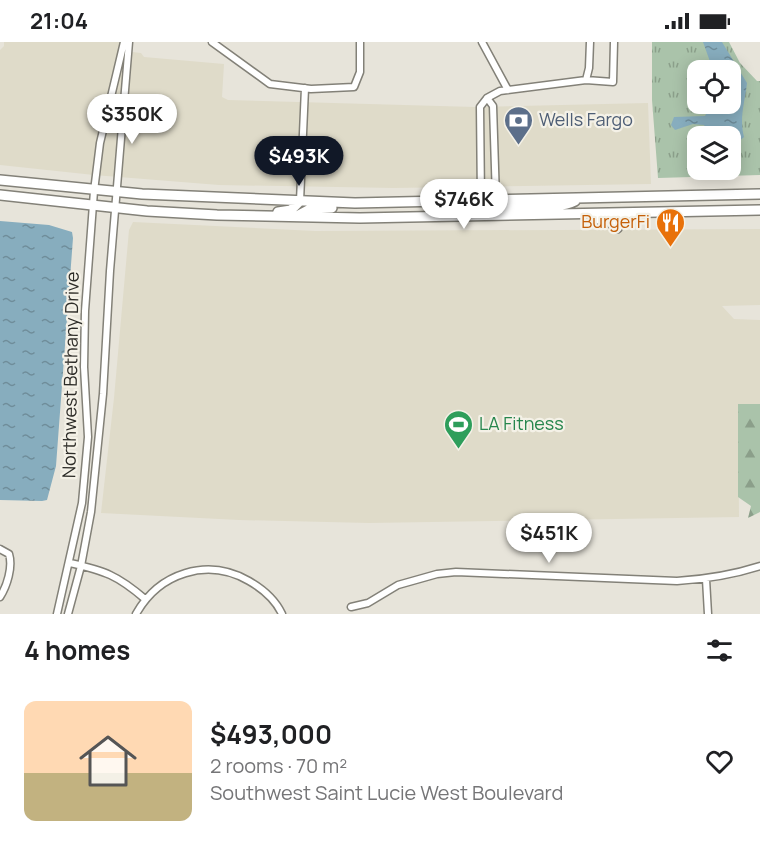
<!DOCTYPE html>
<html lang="en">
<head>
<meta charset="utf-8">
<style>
  body { margin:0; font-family:Manrope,sans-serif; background:#f2f2f2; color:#202124; height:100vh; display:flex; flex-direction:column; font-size:22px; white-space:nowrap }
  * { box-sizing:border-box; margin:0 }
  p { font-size:20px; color:#757577 }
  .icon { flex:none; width:33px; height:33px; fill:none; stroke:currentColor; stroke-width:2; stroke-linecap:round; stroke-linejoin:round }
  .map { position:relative; height:572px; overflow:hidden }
  .side { display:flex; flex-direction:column; background:#fff; flex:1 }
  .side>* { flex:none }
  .buttons { position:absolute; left:687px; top:18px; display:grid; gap:12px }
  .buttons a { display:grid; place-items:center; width:54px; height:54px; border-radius:12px; background:#fff; box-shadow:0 3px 15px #0003; font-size:30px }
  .price { position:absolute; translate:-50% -51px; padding:0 14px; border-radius:21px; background:#fff; color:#222; font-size:20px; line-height:39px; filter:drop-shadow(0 2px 3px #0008) }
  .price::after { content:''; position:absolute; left:50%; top:36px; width:18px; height:14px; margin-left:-9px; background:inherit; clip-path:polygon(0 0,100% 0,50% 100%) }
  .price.on { background:#111827; color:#fff }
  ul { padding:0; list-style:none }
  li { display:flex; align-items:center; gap:18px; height:150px; padding:0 24px }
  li+li { border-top:2px solid #e0e0e0 }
  li span { display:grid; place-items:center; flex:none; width:168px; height:120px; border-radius:12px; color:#555 }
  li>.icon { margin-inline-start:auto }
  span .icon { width:72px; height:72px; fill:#fffc; stroke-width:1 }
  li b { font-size:26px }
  h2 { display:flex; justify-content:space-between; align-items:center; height:72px; padding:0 24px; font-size:26px }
  .status { display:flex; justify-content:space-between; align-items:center; height:42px; padding:0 30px; background:#fff; direction:ltr }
  .status svg { height:16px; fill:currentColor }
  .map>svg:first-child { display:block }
</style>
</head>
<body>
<div class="status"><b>21:04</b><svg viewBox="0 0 49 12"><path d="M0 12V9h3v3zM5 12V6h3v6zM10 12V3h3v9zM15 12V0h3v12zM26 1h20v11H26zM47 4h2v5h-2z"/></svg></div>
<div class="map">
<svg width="760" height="572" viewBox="0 0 760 572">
  <defs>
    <pattern id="grass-tufts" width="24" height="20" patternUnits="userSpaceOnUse" patternTransform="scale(1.5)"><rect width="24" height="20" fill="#aac3aa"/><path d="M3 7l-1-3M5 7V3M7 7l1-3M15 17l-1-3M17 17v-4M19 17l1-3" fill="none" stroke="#8b9f8a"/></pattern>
    <pattern id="forest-firs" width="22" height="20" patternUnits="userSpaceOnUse" patternTransform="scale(1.5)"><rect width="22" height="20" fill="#aac3aa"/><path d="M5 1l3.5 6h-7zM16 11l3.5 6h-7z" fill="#8b9f8a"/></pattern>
    <pattern id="water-ripples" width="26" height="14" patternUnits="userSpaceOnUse" patternTransform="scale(1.5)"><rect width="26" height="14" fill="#87adbe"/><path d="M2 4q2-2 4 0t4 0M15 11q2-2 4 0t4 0" fill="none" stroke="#6f8d9a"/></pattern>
  </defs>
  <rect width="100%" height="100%" fill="#e7e4da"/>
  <!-- built -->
  <path fill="#dfdbc9" d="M 4,0 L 125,0 L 124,9 L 141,11 L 144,15 L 224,22 L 222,55 L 228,58 L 475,65 L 648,61 L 651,142 L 393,146 L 219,143 L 94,133 L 0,123 L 0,8 L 4,4 Z
    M 133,180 L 315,189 L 760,187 L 760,263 L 722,264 L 734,277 L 760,278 L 760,362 L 738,363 L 739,475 L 369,481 L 239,478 L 101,471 L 114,356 L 129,188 Z"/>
  <!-- grass -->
  <path fill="url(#grass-tufts)" fill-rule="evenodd" d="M 652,0 L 729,0 L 740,21 L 757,39 L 760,39 L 760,133 L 658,136 L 652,58 ZM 698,28 L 730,28 L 730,62 L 698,62 ZM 698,94 L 730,94 L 730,128 L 698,128 Z"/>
  <!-- forest -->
  <path fill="url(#forest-firs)" d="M 738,362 L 760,362 L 760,470 L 748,476 L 751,464 L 738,455 Z"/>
  <!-- water -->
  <path fill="url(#water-ripples)" d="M 703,0 L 722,0 L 747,41 C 745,60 739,76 744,95 L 736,102 L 731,101 L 730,94 L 710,94 L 704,83 L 693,82 L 675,88 L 671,83 L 674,75 L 705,74 L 711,62 L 730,62 L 730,28 L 713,28 Z
    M 0,179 L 49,183 L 72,190 L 73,196 L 56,424 L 47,458 L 42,459 L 0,458 Z"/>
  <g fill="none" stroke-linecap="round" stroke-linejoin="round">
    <defs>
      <path id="street" d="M 212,0 L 270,42 L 311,47 L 354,45 L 360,30 L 360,0
        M 482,0 L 508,48
        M 586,38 L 613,40 L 614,0
        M 487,56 L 493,64 L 496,157
        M 481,158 L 480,65 L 487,56 L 500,49 L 586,38 L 589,26 L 590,0
        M 300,159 L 305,46
        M 0,507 L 9,512 C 13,525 7,544 0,555
        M 70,521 C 105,529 117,533 145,557
        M 706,537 L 708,572
        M 351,565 L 368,561 L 398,543 L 437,532 L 456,530 L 677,539 C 706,537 732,533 760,524
        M 57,572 L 82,461 L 88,395 L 84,325 L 85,269 L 94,149 L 100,101 L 124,0
        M 68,572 L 81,524 L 91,470 L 103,352 L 110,229 L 129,0
        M 136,572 C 159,531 207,515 249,539 C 263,547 275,557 282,572"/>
      <path id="secondary" d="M 0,138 L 142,152 L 355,161 L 760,152
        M 0,153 L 147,169 L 217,173 L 360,176 L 760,168
        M 278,170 L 291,168 L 300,159
        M 490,173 C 519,154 548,172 575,159
        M 297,174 L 310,167 L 332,166
        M 596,177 L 607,177 L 617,186 L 621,178 L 627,171"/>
    </defs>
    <!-- street casing -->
    <use href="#street" stroke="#838178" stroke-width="9"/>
    <!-- secondary casing -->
    <use href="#secondary" stroke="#838178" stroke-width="12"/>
    <!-- street -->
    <use href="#street" stroke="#fff" stroke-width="6"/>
    <!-- secondary -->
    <use href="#secondary" stroke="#fff" stroke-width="9"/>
  </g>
  <!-- icons -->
  <defs>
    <symbol id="bank-pin" viewBox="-11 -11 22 30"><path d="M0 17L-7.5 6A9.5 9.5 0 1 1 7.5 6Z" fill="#5c6f8a" stroke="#f4f1e7"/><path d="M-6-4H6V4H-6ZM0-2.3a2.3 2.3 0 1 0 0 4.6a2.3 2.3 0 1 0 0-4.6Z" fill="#fff"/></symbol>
    <symbol id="restaurant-pin" viewBox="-11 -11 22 30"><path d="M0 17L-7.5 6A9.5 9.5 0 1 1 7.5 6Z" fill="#e8710a" stroke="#f4f1e7"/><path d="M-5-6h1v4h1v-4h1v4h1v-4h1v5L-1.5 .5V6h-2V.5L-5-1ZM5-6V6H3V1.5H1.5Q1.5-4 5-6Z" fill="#fff"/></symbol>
    <symbol id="stadium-pin" viewBox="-11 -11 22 30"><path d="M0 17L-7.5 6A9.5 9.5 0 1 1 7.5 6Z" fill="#2e9e5b" stroke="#f4f1e7"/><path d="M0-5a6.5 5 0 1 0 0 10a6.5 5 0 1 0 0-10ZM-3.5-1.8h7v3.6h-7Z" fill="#fff"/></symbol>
  </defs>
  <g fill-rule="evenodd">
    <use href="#bank-pin" x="502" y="62" width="33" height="45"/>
    <use href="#restaurant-pin" x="654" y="164" width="33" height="45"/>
    <use href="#stadium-pin" x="442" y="366" width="33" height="45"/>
  </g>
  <g text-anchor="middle" stroke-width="4.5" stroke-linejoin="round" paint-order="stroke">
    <!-- service labels -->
    <g font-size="18" fill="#4e5e75" stroke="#f4f1e7" text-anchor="start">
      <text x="539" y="84">Wells Fargo</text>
    </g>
    <!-- food labels -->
    <g font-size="18" fill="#c56008" stroke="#f4f1e7" text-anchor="end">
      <text x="650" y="186">BurgerFi</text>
    </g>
    <!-- street labels -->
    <g font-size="18" fill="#2c2b27" stroke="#f4f1e7">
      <text transform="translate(71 333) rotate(-89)" y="6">Northwest Bethany Drive</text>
    </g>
    <!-- leisure labels -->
    <g font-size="18" fill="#27864d" stroke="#f4f1e7" text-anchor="start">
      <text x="479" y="388">LA Fitness</text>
    </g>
  </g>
</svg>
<div class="buttons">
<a><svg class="icon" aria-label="locate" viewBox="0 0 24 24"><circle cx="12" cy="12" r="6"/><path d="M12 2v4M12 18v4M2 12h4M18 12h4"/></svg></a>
<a><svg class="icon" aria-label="layers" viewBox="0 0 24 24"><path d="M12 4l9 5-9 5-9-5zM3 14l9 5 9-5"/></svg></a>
</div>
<b class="price" style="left:132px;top:103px">$350K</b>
<b class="price on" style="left:299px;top:145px">$493K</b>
<b class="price" style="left:464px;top:188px">$746K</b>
<b class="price" style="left:549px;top:522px">$451K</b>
</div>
<section class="side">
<h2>4 homes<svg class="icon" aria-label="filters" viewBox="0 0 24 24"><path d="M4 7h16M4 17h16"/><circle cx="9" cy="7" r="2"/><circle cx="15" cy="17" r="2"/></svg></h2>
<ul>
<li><span style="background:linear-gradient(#ffd9b3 60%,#c2b280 0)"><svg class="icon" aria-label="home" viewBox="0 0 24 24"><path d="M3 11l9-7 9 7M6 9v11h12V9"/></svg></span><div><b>$493,000</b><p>2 rooms · 70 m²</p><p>Southwest Saint Lucie West Boulevard</p></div><svg class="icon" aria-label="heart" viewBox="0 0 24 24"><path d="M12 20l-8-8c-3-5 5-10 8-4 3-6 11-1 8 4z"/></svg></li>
</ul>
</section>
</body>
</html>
